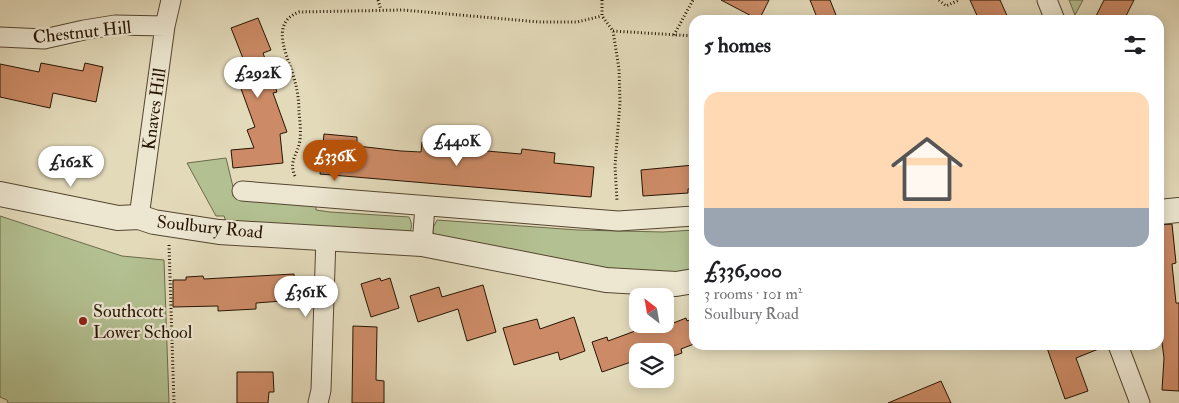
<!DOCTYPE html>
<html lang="en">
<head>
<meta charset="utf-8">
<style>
  body { margin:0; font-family:"IM FELL Double Pica",serif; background:#f6f6f6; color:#202124; height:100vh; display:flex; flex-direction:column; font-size:19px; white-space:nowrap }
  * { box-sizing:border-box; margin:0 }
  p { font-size:16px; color:#757577 }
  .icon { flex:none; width:28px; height:28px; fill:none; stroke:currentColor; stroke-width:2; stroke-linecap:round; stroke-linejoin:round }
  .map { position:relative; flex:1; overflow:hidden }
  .panel { position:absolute; left:689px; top:15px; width:475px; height:335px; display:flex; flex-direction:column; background:#fff; border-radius:15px; box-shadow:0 2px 12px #0003 }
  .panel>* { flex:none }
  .needle { width:32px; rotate:329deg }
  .fabs { position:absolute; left:629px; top:288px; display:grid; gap:10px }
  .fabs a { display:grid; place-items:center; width:45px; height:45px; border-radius:10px; background:#fff; box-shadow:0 2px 12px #0003; font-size:25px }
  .price { position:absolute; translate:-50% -42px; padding:0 11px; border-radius:18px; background:#fff; color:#222; font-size:16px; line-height:32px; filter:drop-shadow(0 1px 2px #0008) }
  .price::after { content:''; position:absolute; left:50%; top:30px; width:15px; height:11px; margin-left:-8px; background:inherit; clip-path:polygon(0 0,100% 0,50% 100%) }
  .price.on { background:#b45309; color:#fff }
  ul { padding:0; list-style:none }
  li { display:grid; align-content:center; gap:10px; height:265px; padding:0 15px }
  li span { display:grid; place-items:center; height:155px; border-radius:15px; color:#555 }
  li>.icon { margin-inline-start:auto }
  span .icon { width:90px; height:90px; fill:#fffc; stroke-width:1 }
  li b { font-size:21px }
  h2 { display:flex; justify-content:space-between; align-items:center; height:60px; padding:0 15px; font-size:21px }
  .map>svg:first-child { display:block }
</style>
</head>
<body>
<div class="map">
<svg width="1179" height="403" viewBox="0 0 1179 403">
  <rect width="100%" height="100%" fill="#e3daba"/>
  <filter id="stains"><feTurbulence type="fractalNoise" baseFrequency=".004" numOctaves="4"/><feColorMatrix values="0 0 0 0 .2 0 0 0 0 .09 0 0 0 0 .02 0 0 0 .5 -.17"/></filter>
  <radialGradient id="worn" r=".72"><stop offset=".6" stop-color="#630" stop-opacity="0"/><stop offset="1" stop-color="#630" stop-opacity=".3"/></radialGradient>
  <!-- green -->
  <path fill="#b3c091" stroke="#6c6a4a" d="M 1069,0 L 1083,0 L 1075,15 Z
    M 226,158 L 235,195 L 316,202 L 316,210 L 330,212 L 409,217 C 413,225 412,229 407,236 L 227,225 L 224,216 L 216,216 L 187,163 Z
    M 0,216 L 122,256 L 164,260 L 169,403 L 8,403 L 7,400 L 0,397 Z
    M 437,220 L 578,230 L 663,232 L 694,230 L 694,273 L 677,274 L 587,268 L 433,234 L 433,228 Z"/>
  <!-- building -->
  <path fill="#cc8b66" stroke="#261502" d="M 721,0 L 769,0 L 759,20 Z
    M 810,0 L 830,0 L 838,20 L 818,20 Z
    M 970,0 L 1000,0 L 1009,20 L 979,20 Z
    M 1104,0 L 1134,0 L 1124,20 L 1094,20 Z
    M 258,18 L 271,50 L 263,53 L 277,92 L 273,93 L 287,132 L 280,134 L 283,163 L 233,168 L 231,150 L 254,148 L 247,130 L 255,127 L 240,86 L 236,88 L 230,72 L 246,66 L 231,28 Z
    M 41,63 L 83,71 L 85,63 L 103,67 L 96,102 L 53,93 L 50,108 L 0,97 L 0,64 L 39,72 Z
    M 324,134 L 357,137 L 357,146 L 401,151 L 421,152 L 422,142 L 475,146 L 475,150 L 521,154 L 522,149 L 555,153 L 554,163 L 594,167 L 591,197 L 320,174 Z
    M 694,165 L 694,189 L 688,189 L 688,193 L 643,196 L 641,170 Z
    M 1172,224 L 1176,263 L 1172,264 L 1176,303 L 1179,303 L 1179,391 L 1162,390 L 1164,358 L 1159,319 L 1159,225 Z
    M 294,274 L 295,300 L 256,303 L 256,309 L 218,311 L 218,306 L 173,307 L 173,280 L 186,280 L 186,277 L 203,276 L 204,279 Z
    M 380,278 L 381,281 L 390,278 L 399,308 L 371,317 L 361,284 Z
    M 483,285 L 496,332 L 467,341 L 458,309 L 418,322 L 410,296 L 439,287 L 442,297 Z
    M 574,317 L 585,351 L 560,360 L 558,352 L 514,365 L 503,328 L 537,319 L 540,329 Z
    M 686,318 L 687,321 L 694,318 L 694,344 L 681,349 L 682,353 L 665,359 L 665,351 L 638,351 L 638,369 L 634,370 L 631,362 L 602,372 L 592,342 L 607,337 L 608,341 L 654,324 L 671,324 Z
    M 353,326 L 377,327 L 376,380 L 384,381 L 384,403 L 352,403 Z
    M 1046,345 L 1106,345 L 1106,346 L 1076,358 L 1088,391 L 1065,399 Z
    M 237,372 L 273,372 L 274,392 L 269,392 L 268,403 L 237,403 Z
    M 941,381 L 951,403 L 888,403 Z"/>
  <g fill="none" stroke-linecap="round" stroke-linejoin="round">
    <defs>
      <path id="minor" d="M 1047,0 L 1055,20
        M 0,37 L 44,39 L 84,30 L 115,25 L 165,26
        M 242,191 L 618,221 L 694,216
        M 139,217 L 165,26 L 171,0
        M 422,244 L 425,207
        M 1118,345 L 1140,403
        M 318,403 L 321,390 L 326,237"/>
      <path id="tertiary" d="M 0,194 L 118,218 L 139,217 L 154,222 L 219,232 L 422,244 L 606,280 L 676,284 L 694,281
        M 1159,212 L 1179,210"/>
    </defs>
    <!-- minor casing -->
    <use href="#minor" stroke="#554630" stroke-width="21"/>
    <!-- tertiary casing -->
    <use href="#tertiary" stroke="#554630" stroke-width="26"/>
    <!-- path -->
    <path stroke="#261502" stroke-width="3" stroke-dasharray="1 2.5" stroke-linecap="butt" d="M 378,0 L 381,10
      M 602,0 L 602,16 L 613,31 L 619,69 L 620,102 L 615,166 L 617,201
      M 939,0 L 946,6 L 959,0
      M 613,31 L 694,36
      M 674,35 L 693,0
      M 295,176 C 288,161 298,155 300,140 C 301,131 300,121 299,113 C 299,103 298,92 295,82 C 290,59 267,24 299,12 L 403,10 L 539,22 L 577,22 L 602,16
      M 169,245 L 174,403"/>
    <!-- minor -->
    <use href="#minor" stroke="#ede7d2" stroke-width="19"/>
    <!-- tertiary -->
    <use href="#tertiary" stroke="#ede7d2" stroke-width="24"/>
  </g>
  <!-- markers -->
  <circle fill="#8f2418" stroke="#ede7d2" stroke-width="2" cx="83" cy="321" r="5"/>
  <g text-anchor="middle" stroke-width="4.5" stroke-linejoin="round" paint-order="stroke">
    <!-- street labels -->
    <g font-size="18" fill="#261502" stroke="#ede7d2">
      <text transform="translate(82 32) rotate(-6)" y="6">Chestnut Hill</text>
      <text transform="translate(154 109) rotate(-82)" y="6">Knaves Hill</text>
      <text transform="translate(210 227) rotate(6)" y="6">Soulbury Road</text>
    </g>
    <!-- poi labels -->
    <g font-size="18" fill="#261502" stroke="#ede7d2" text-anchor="start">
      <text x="93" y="317">Southcott<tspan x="93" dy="21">Lower School</tspan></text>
    </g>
  </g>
  <rect width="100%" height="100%" filter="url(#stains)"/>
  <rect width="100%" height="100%" fill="url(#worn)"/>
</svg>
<div class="fabs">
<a><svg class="needle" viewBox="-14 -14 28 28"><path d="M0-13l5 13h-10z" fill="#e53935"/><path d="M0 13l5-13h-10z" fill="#757577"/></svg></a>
<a><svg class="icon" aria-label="layers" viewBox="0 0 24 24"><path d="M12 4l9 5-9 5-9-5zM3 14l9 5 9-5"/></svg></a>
</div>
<b class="price" style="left:258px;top:99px">£292K</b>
<b class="price" style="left:457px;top:167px">£440K</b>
<b class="price on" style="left:335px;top:182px">£336K</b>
<b class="price" style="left:71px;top:188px">£162K</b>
<b class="price" style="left:306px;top:318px">£361K</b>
<section class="panel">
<h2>5 homes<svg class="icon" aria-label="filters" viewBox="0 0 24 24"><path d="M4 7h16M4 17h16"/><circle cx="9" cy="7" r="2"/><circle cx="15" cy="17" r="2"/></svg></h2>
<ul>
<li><span style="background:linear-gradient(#ffd9b3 75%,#9aa5b1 0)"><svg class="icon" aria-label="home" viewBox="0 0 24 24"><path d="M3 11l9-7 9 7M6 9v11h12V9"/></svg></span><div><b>£336,000</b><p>3 rooms · 101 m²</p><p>Soulbury Road</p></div></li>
</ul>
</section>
</div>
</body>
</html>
